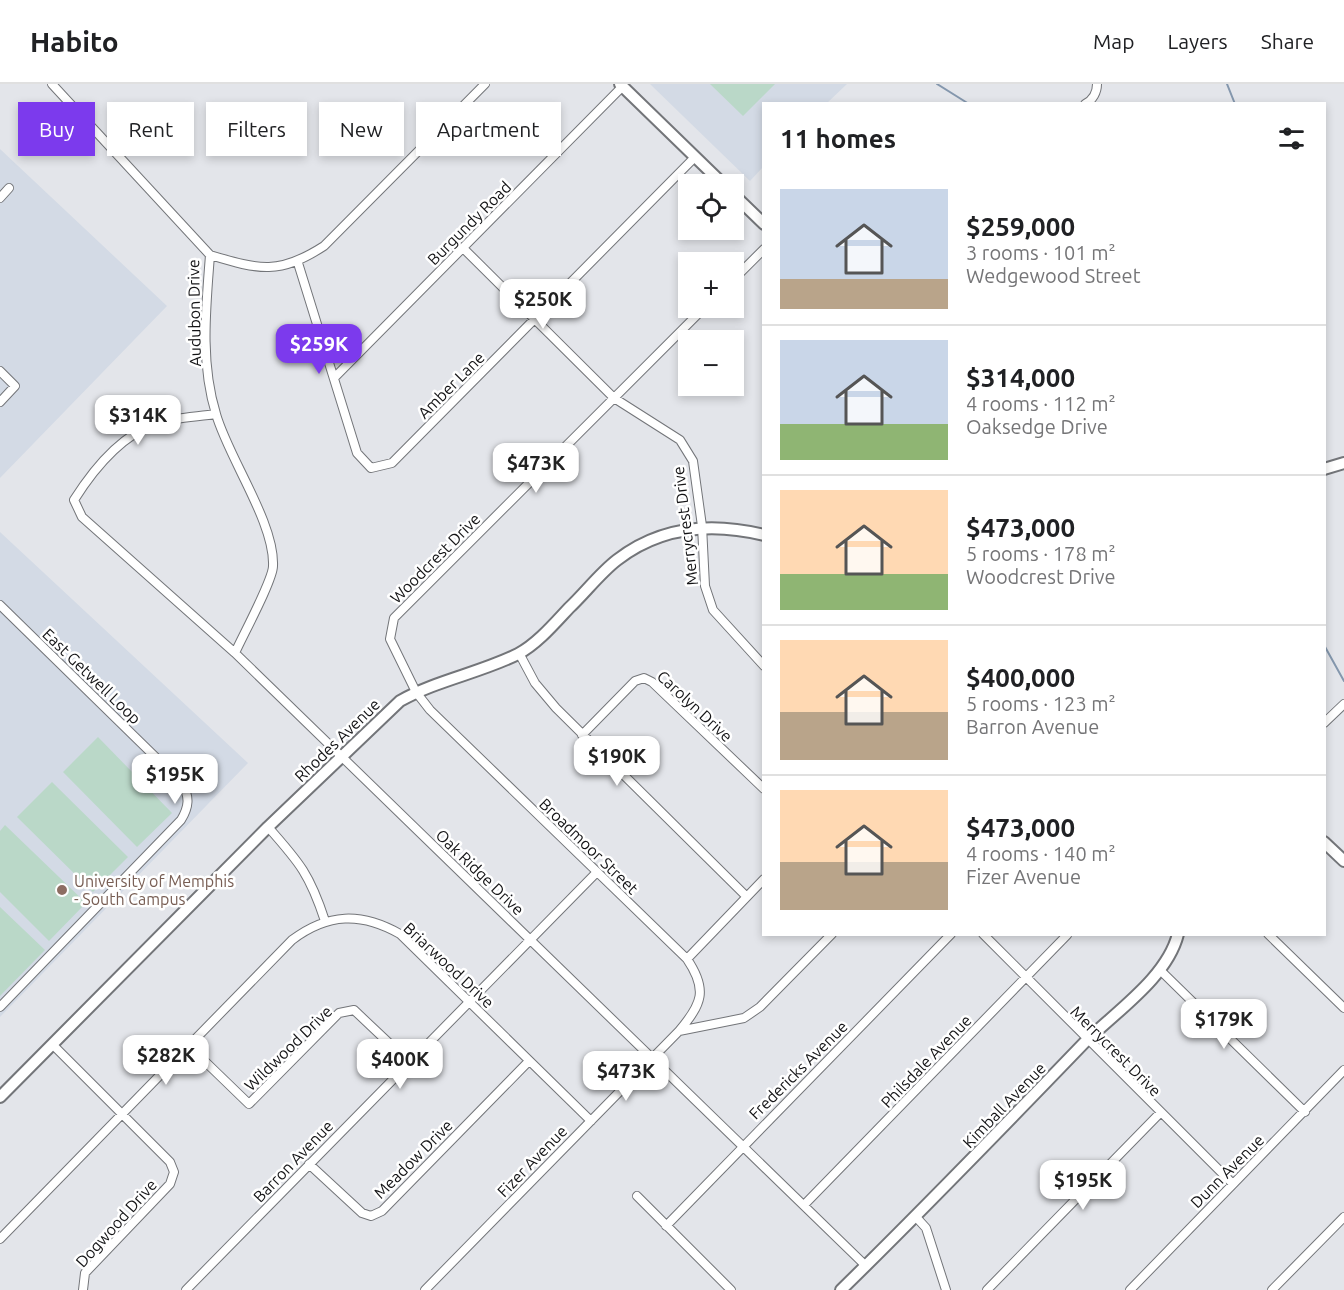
<!DOCTYPE html>
<html lang="en">
<head>
<meta charset="utf-8">
<style>
  body { margin:0; font-family:Ubuntu,sans-serif; background:#f2f2f2; color:#202124; height:100vh; display:flex; flex-direction:column; font-size:22px; white-space:nowrap }
  * { box-sizing:border-box; margin:0 }
  p { font-size:20px; color:#757577 }
  .icon { flex:none; width:33px; height:33px; fill:none; stroke:currentColor; stroke-width:2; stroke-linecap:round; stroke-linejoin:round }
  .map { position:relative; flex:1; overflow:hidden }
  .panel { position:absolute; left:762px; top:18px; width:564px; height:834px; display:flex; flex-direction:column; background:#fff; border-radius:0px; box-shadow:0 3px 9px #0003 }
  .panel>* { flex:none }
  .guide { position:absolute; left:18px; top:18px; width:570px; height:54px; display:flex; gap:12px }
  .tools { position:absolute; left:678px; top:90px; display:grid; gap:12px }
  .tools a { display:grid; place-items:center; width:66px; height:66px; border-radius:0px; background:#fff; box-shadow:0 3px 9px #0003; font-size:30px }
  .price { position:absolute; translate:-50% -51px; padding:0 14px; border-radius:12px; background:#fff; color:#222; font-size:20px; line-height:39px; filter:drop-shadow(0 2px 3px #0008) }
  .price::after { content:''; position:absolute; left:50%; top:36px; width:18px; height:14px; margin-left:-9px; background:inherit; clip-path:polygon(0 0,100% 0,50% 100%) }
  .price.selected { background:#7c3aed; color:#fff }
  ul { padding:0; list-style:none }
  li { display:flex; align-items:center; gap:18px; height:150px; padding:0 18px }
  li+li { border-top:2px solid #e0e0e0 }
  li span { display:grid; place-items:center; flex:none; width:168px; height:120px; border-radius:0px; color:#555 }
  li>.icon { margin-inline-start:auto }
  span .icon { width:72px; height:72px; fill:#fffc; stroke-width:1 }
  li b { font-size:26px }
  h2 { display:flex; justify-content:space-between; align-items:center; height:72px; padding:0 18px; font-size:26px }
  .pill { padding:0 21px; border-radius:0px; background:#fff; box-shadow:0 3px 9px #0003; font-size:21px; line-height:54px }
  .pill.selected { background:#7c3aed; color:#fff }
  header { display:flex; align-items:center; gap:36px; box-sizing:border-box; height:84px; padding:0 30px; background:#fff; border-bottom:2px solid #e0e0e0 }
  header strong { font-size:28px }
  nav { display:flex; gap:33px; margin-inline-start:auto; font-size:21px }
  .map>svg:first-child { display:block }
</style>
</head>
<body>
<header>
<strong>Habito</strong>
<nav><a>Map</a><a>Layers</a><a>Share</a></nav>
</header>
<div class="map">
<svg width="1344" height="1206" viewBox="0 0 1344 1206">
  <rect width="100%" height="100%" fill="#e3e5ea"/>
  <!-- built -->
  <path fill="#d3dae5" d="M 650,0 L 847,0 L 827,19 L 764,20 L 763,83 L 750,97 Z
    M 0,65 L 167,222 L 0,394 Z
    M 0,448 L 248,679 L 0,933 Z"/>
  <!-- pitch -->
  <path fill="#bad8c8" d="M 710,0 L 775,0 L 743,32 Z
    M 98,653 L 172,729 L 137,763 L 63,688 Z
    M 52,698 L 128,773 L 93,808 L 17,733 Z
    M 5,741 L 86,819 L 49,857 L 0,808 L 0,747 Z
    M 0,823 L 45,866 L 0,912 Z"/>
  <g fill="none" stroke-linecap="round" stroke-linejoin="round">
    <!-- stream -->
    <path stroke="#8497ad" stroke-width="2" d="M 937,0 L 969,20
      M 1227,0 L 1235,20
      M 1324,561 L 1344,597"/>
    <defs>
      <path id="minor" d="M 52,0 L 210,171 C 206,224 200,278 216,330 C 228,373 275,439 273,482 C 273,496 242,553 235,569
        M 1085,20 C 1093,16 1097,8 1097,0
        M 0,114 L 9,104
        M 463,164 L 614,314 L 680,356 L 693,377 L 702,442 L 705,502 L 713,526 L 764,582
        M 210,171 C 260,186 279,191 324,162 L 485,0
        M 298,179 L 357,369 L 371,384 L 392,379 L 695,73
        M 734,195 L 764,165
        M 0,287 L 15,302 L 0,318
        M 334,294 L 623,2
        M 216,330 C 196,333 174,333 155,340 C 120,352 93,386 74,416 L 82,433 L 235,569 L 866,1182
        M 0,521 L 182,699 C 190,713 189,723 181,736 L 0,923
        M 519,569 L 535,599 L 556,624 L 746,812
        M 1324,639 L 1344,620
        M 582,651 L 635,597 L 644,594 L 652,598 L 764,705
        M 268,743 C 300,779 310,791 325,837
        M 983,850 L 1233,1100
        M 1268,850 L 1344,924
        M 687,875 L 764,795
        M 1160,886 L 1305,1028
        M 679,947 C 702,920 708,906 687,875 L 430,626 L 416,608 L 390,555 L 394,534 L 704,224
        M 53,961 L 170,1078 L 174,1088 L 170,1100 L 85,1189 L 83,1206
        M 188,961 L 249,1020 L 339,929 L 354,926 L 409,978
        M 309,1080 L 362,1129 L 371,1132 L 382,1127 L 529,977
        M 637,1112 L 731,1206
        M 804,1121 L 1067,851
        M 916,1133 L 926,1144 L 946,1206
        M 666,1142 L 951,850
        M 0,1155 L 292,856 C 328,829 361,828 400,850 L 591,1037
        M 186,1206 L 597,788
        M 425,1206 L 679,947 L 744,934 L 760,923 L 832,850
        M 987,1206 L 1160,1029
        M 1130,1206 L 1344,986
        M 1272,1206 L 1344,1133"/>
      <path id="tertiary" d="M 841,1206 C 924,1125 1004,1042 1084,959 C 1115,928 1167,894 1178,850"/>
      <path id="secondary" d="M 620,0 L 723,100
        M 734,111 L 764,140
        M 1324,385 L 1344,379
        M 1324,758 L 1344,777
        M 0,1013 L 268,743 L 400,617 C 437,596 480,589 518,570 C 537,560 554,540 569,524 C 585,509 600,489 617,476 C 661,442 711,438 764,451"/>
    </defs>
    <!-- minor casing -->
    <use href="#minor" stroke="#737579" stroke-width="10"/>
    <!-- tertiary casing -->
    <use href="#tertiary" stroke="#737579" stroke-width="14"/>
    <!-- secondary casing -->
    <use href="#secondary" stroke="#737579" stroke-width="14"/>
    <!-- minor -->
    <use href="#minor" stroke="#fff" stroke-width="8"/>
    <!-- tertiary -->
    <use href="#tertiary" stroke="#fff" stroke-width="10"/>
    <!-- secondary -->
    <use href="#secondary" stroke="#fff" stroke-width="10"/>
  </g>
  <!-- markers -->
  <circle fill="#8d6e63" stroke="#fff" stroke-width="2" cx="62" cy="806" r="6"/>
  <g text-anchor="middle" stroke-width="5" stroke-linejoin="round" paint-order="stroke">
    <!-- street labels -->
    <g font-size="16" fill="#131315" stroke="#fff">
      <text transform="translate(469 139) rotate(-45)" y="6">Burgundy Road</text>
      <text transform="translate(194 229) rotate(-91)" y="6">Audubon Drive</text>
      <text transform="translate(451 301) rotate(-45)" y="6">Amber Lane</text>
      <text transform="translate(685 442) rotate(-97)" y="6">Merrycrest Drive</text>
      <text transform="translate(435 474) rotate(-45)" y="6">Woodcrest Drive</text>
      <text transform="translate(92 592) rotate(44)" y="6">East Getwell Loop</text>
      <text transform="translate(695 622) rotate(43)" y="6">Carolyn Drive</text>
      <text transform="translate(337 656) rotate(-44)" y="6">Rhodes Avenue</text>
      <text transform="translate(589 762) rotate(44)" y="6">Broadmoor Street</text>
      <text transform="translate(480 788) rotate(44)" y="6">Oak Ridge Drive</text>
      <text transform="translate(449 881) rotate(43)" y="6">Briarwood Drive</text>
      <text transform="translate(288 964) rotate(-44)" y="6">Wildwood Drive</text>
      <text transform="translate(1116 967) rotate(45)" y="6">Merrycrest Drive</text>
      <text transform="translate(926 977) rotate(-46)" y="6">Philsdale Avenue</text>
      <text transform="translate(798 986) rotate(-45)" y="6">Fredericks Avenue</text>
      <text transform="translate(1004 1021) rotate(-46)" y="6">Kimball Avenue</text>
      <text transform="translate(413 1075) rotate(-45)" y="6">Meadow Drive</text>
      <text transform="translate(293 1077) rotate(-46)" y="6">Barron Avenue</text>
      <text transform="translate(532 1077) rotate(-46)" y="6">Fizer Avenue</text>
      <text transform="translate(1227 1087) rotate(-45)" y="6">Dunn Avenue</text>
      <text transform="translate(116 1139) rotate(-48)" y="6">Dogwood Drive</text>
    </g>
    <!-- education labels -->
    <g font-size="16" fill="#785e54" stroke="#fff" text-anchor="start">
      <text x="74" y="803">University of Memphis<tspan x="74" dy="18">- South Campus</tspan></text>
    </g>
  </g>
</svg>
<div class="tools">
<a><svg class="icon" aria-label="locate" viewBox="0 0 24 24"><circle cx="12" cy="12" r="6"/><path d="M12 2v4M12 18v4M2 12h4M18 12h4"/></svg></a>
<a>+</a>
<a>−</a>
</div>
<b class="price" style="left:543px;top:246px">$250K</b>
<b class="price selected" style="left:319px;top:291px">$259K</b>
<b class="price" style="left:138px;top:362px">$314K</b>
<b class="price" style="left:536px;top:410px">$473K</b>
<b class="price" style="left:617px;top:703px">$190K</b>
<b class="price" style="left:175px;top:721px">$195K</b>
<b class="price" style="left:1224px;top:966px">$179K</b>
<b class="price" style="left:166px;top:1002px">$282K</b>
<b class="price" style="left:400px;top:1006px">$400K</b>
<b class="price" style="left:626px;top:1018px">$473K</b>
<b class="price" style="left:1083px;top:1127px">$195K</b>
<div class="guide">
<a class="pill selected">Buy</a>
<a class="pill">Rent</a>
<a class="pill">Filters</a>
<a class="pill">New</a>
<a class="pill">Apartment</a>
</div>
<section class="panel">
<h2>11 homes<svg class="icon" aria-label="filters" viewBox="0 0 24 24"><path d="M4 7h16M4 17h16"/><circle cx="9" cy="7" r="2"/><circle cx="15" cy="17" r="2"/></svg></h2>
<ul>
<li><span style="background:linear-gradient(#c9d6e8 75%,#b9a48a 0)"><svg class="icon" aria-label="home" viewBox="0 0 24 24"><path d="M3 11l9-7 9 7M6 9v11h12V9"/></svg></span><div><b>$259,000</b><p>3 rooms · 101 m²</p><p>Wedgewood Street</p></div></li>
<li><span style="background:linear-gradient(#c9d6e8 70%,#8fb573 0)"><svg class="icon" aria-label="home" viewBox="0 0 24 24"><path d="M3 11l9-7 9 7M6 9v11h12V9"/></svg></span><div><b>$314,000</b><p>4 rooms · 112 m²</p><p>Oaksedge Drive</p></div></li>
<li><span style="background:linear-gradient(#ffd9b3 70%,#8fb573 0)"><svg class="icon" aria-label="home" viewBox="0 0 24 24"><path d="M3 11l9-7 9 7M6 9v11h12V9"/></svg></span><div><b>$473,000</b><p>5 rooms · 178 m²</p><p>Woodcrest Drive</p></div></li>
<li><span style="background:linear-gradient(#ffd9b3 60%,#b9a48a 0)"><svg class="icon" aria-label="home" viewBox="0 0 24 24"><path d="M3 11l9-7 9 7M6 9v11h12V9"/></svg></span><div><b>$400,000</b><p>5 rooms · 123 m²</p><p>Barron Avenue</p></div></li>
<li><span style="background:linear-gradient(#ffd9b3 60%,#b9a48a 0)"><svg class="icon" aria-label="home" viewBox="0 0 24 24"><path d="M3 11l9-7 9 7M6 9v11h12V9"/></svg></span><div><b>$473,000</b><p>4 rooms · 140 m²</p><p>Fizer Avenue</p></div></li>
</ul>
</section>
</div>
</body>
</html>
